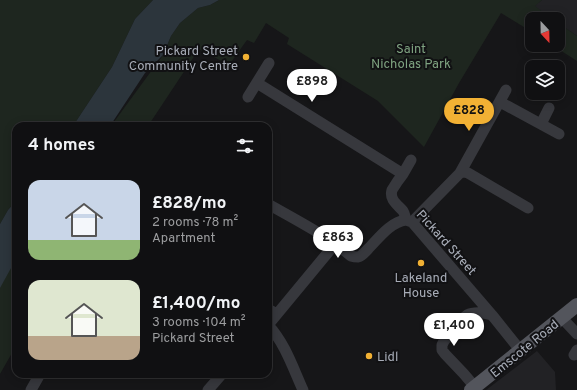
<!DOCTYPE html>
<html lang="en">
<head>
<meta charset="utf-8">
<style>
  body { margin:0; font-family:Overpass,sans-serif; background:#1e1e20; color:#f1f3f6; height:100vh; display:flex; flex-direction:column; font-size:15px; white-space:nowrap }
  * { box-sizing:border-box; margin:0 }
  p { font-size:13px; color:#9c9d9f }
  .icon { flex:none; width:22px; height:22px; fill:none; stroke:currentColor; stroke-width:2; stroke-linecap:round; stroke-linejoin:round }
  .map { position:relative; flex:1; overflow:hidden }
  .sheet { position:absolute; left:12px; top:122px; width:260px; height:256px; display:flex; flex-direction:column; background:#101012; border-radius:12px; box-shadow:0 2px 10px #0003,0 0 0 1px #303032 }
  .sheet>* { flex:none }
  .needle { width:26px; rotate:158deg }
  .tools { position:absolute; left:525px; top:12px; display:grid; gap:8px }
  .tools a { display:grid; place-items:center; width:40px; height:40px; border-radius:8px; background:#101012; box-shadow:0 2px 10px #0003,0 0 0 1px #303032; font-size:20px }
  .price { position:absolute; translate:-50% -34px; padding:0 9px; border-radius:14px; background:#fff; color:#222; font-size:13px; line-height:26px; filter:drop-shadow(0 1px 2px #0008) }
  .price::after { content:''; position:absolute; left:50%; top:24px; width:12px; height:9px; margin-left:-6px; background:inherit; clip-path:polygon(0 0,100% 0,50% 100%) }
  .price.on { background:#f2b134; color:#111 }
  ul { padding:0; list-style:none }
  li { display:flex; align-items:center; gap:12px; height:100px; padding:0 16px }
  li span { display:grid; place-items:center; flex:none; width:112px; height:80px; border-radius:12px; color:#555 }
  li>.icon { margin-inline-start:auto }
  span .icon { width:48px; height:48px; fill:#fffc; stroke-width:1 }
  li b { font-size:17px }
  h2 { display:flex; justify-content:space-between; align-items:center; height:48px; padding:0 16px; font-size:17px }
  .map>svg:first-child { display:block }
</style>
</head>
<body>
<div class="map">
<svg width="577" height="390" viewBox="0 0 577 390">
  <rect width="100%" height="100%" fill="#161618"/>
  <!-- built -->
  <path fill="#222225" d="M 542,0 L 577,0 L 577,36 L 558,23 L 558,19 L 552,19 L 534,6 Z
    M 537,351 L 555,372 L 556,390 L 486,390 Z"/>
  <!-- green -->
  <path fill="#1e261f" d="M 0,0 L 153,0 L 135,19 L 112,67 L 73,126 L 16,126 L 16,201 L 8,210 L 0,224 Z
    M 219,0 L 542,0 L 535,6 L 552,19 L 532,19 L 532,32 L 501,13 L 459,83 L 424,147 L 378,101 L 287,44 L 289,38 L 266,23 L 254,43 L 247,40 L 229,65 L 199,49 L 148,126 L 111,126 L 163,55 L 171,36 L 180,23 L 198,8 L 210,5 Z
    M 558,23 L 577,36 L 577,61 L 552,45 L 558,45 Z
    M 16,257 L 16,346 L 0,374 L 0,286 Z"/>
  <!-- water -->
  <path fill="#2c353c" d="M 153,0 L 219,0 L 210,5 L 198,8 L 180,23 L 171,36 L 163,55 L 145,73 L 110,126 L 73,126 L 112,67 L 135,19 Z
    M 16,201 L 16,259 L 0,288 L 0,224 L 8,210 Z"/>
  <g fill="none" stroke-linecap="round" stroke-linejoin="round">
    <!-- minor -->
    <path stroke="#37383d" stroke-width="11" d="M 257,83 L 403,174 C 399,179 395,185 392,190 C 389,200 398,205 403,211 C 405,214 405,217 406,220 L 412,222 L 492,315 L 520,350
      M 248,97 L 269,63
      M 500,102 L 559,134
      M 541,124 L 549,108
      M 460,173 L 506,90
      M 403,174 L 411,160
      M 268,204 C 296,220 326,235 351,256 C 354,257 355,257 358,257 C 362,256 365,252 368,249 C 378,239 390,222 406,220
      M 412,222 L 460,173 L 464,172 L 468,173 L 528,208
      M 268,309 L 277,314
      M 562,318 L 577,334
      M 268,325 L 335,244
      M 268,325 C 285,343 293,368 303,390
      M 574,355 L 577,350
      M 475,387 L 464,374 L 445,354 L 442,350 L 442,345 L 444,341 C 449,335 461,319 467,315 C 475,311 485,313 492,315
      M 31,390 L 40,374
      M 208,390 L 222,374"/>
    <!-- major -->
    <path stroke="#53555c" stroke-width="14" d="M 471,390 L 577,305"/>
  </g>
  <!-- markers -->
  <g fill="#f2b134" stroke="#111113" stroke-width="1.5">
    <circle cx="246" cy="57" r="4"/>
    <circle cx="421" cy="263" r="4"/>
    <circle cx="369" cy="356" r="4"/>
  </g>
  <g text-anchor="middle" stroke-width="4" stroke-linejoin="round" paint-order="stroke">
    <!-- park labels -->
    <g font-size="13" fill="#7fa381" stroke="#111113">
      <text x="411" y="53">Saint<tspan x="411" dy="15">Nicholas Park</tspan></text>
    </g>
    <!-- poi labels -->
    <g font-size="13" fill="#a8adb8" stroke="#111113" text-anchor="end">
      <text x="238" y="55">Pickard Street<tspan x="238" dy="15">Community Centre</tspan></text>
      <text x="421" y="282" text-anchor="middle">Lakeland<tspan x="421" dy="15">House</tspan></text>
      <text x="377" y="361" text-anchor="start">Lidl</text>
    </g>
    <!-- street labels -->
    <g font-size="13" fill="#a8adb8" stroke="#111113">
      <text transform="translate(447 242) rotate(48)" y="5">Pickard Street</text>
      <text transform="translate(524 348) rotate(-39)" y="5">Emscote Road</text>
    </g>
  </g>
</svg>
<div class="tools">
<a><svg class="needle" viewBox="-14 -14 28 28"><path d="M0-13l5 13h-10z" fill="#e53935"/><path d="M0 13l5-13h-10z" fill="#9c9d9f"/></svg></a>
<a><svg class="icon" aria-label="layers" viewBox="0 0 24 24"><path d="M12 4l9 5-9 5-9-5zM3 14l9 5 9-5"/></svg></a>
</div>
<b class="price" style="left:312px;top:103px">£898</b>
<b class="price on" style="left:469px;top:132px">£828</b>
<b class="price" style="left:338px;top:259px">£863</b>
<b class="price" style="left:454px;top:347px">£1,400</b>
<section class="sheet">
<h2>4 homes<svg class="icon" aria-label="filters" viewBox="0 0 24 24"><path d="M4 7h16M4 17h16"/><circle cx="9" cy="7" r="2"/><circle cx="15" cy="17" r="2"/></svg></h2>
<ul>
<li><span style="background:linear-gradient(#c9d6e8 75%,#8fb573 0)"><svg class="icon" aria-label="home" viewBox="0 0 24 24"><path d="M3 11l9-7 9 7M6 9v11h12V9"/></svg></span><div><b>£828/mo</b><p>2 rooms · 78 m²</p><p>Apartment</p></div></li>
<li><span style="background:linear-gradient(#dfe7d0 70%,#b9a48a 0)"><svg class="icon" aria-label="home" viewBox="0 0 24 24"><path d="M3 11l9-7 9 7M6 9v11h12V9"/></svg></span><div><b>£1,400/mo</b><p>3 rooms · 104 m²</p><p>Pickard Street</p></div></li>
</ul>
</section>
</div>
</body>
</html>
